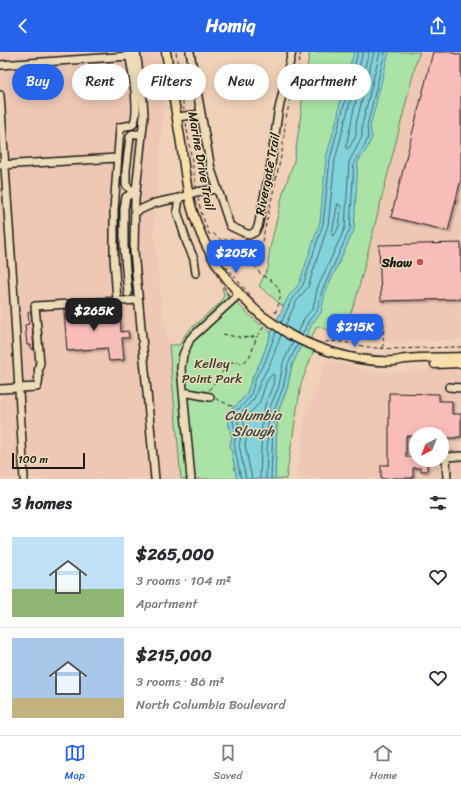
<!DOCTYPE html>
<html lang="en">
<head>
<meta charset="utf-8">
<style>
  body { margin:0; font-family:Sriracha,sans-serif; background:#f2f2f3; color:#2b2b33; height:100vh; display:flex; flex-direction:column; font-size:15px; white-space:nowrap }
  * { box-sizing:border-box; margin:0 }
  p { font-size:13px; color:#7c7c81 }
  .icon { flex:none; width:22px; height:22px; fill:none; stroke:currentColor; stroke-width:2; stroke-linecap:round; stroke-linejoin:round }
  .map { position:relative; height:427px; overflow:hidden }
  .side { display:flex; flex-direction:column; background:#fff; flex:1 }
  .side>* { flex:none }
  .guide { position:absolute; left:12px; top:12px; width:437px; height:36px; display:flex; gap:8px }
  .needle { width:26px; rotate:222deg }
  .fabs { position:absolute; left:409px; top:375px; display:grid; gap:8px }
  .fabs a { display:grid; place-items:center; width:40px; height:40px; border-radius:50%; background:#fff; box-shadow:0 2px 10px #0003; font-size:20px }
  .scale { position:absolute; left:12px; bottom:10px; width:73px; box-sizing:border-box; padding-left:4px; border:2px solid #1c1c1c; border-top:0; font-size:11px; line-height:14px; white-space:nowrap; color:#1c1c1c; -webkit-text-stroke:3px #eedbb8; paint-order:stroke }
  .price { position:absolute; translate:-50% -34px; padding:0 9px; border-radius:8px; background:#2563eb; color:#fff; font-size:13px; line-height:26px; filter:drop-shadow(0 1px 2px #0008) }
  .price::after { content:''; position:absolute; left:50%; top:24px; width:12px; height:9px; margin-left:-6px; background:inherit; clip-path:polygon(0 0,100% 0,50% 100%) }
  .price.active { background:#222; color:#fff }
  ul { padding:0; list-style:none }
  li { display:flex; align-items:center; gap:12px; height:100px; padding:0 12px }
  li+li { border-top:1px solid #e1e1e2 }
  li span { display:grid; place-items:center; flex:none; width:112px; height:80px; border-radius:0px; color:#555 }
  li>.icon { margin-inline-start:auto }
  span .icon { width:48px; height:48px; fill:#fffc; stroke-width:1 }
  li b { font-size:17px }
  h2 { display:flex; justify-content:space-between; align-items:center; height:48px; padding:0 12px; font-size:17px }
  .chip { padding:0 14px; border-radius:18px; background:#fff; box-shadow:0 2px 10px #0003; font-size:14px; line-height:36px }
  .chip.active { background:#2563eb; color:#fff }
  header { display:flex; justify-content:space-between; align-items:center; height:52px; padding:0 12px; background:#2563eb; color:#fff; font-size:18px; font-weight:800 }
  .tabs { display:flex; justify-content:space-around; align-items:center; height:56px; border-top:1px solid #e1e1e2; background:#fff; font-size:11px; color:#7c7c81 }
  .tabs a { display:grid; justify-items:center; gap:2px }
  .tabs .active { color:#2563eb }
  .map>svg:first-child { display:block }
</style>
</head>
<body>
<header><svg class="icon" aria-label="back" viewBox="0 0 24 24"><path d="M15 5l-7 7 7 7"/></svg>Homiq<svg class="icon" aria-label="share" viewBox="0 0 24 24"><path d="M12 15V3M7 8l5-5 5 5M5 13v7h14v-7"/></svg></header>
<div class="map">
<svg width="461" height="427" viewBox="0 0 461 427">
  <defs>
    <filter id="shadow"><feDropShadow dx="2" dy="2" stdDeviation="1" flood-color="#0004"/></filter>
  </defs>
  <rect width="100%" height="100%" fill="#f1d2b8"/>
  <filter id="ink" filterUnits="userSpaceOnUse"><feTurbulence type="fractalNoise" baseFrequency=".025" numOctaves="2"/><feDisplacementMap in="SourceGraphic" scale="8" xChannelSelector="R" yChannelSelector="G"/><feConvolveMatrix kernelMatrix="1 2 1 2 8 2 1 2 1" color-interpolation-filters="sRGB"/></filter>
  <g filter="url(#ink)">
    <!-- built -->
    <path fill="#efc8b5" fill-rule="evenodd" d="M 0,0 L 158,0 L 164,37 L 159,122 L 155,154 L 154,179 L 163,267 L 169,293 L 181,427 L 0,427 Z
      M 420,0 L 461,0 L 461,288 L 381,290 L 342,283 L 356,247 L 417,7 Z
      M 326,308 L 375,320 L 461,317 L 461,427 L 299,427 L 297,420 L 305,365 ZM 416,382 L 442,382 L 442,408 L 416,408 Z"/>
    <!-- green -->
    <path fill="#abe3a7" stroke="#648062" d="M 310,0 L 420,0 L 417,7 L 356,247 L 342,283 L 317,274 L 311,287 L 277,268 L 284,255 L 259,234 L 269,214 L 268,211 L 270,196 L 283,141 L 294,109 L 300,70 L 304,30 Z
      M 222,235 C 233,247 244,259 256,269 C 261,273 268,276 271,281 L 261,309 L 253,324 L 246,343 L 237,353 L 229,359 L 228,364 L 228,369 L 232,386 L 230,392 L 237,427 L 181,427 L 169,293 L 179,293 L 187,280 L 221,250 L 224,243 Z
      M 301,293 L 314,298 L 301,332 L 286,427 L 275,427 L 277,373 L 279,357 L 287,337 L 292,313 Z"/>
    <!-- water -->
    <path fill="#83d3dd" stroke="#5a8a90" d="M 354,0 L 389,0 L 370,75 L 372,85 L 368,95 L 358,110 L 354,178 L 325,241 L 321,261 L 313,270 L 292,313 L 287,337 L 279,357 L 277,373 L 275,427 L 237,427 L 230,392 L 232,385 L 228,369 L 229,359 L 237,353 L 246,343 L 253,324 L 261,309 L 271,281 L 288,245 L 299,232 L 320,170 L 326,106 L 338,63 L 340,49 Z"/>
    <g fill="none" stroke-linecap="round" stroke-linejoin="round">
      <!-- shore -->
      <path stroke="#456569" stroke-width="1" d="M 369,0 L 355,52 L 346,95 L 347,97 L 349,96 L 356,84 L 356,72 L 374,0
        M 338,152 L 341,154 C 340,164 341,177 333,184 L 332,182 Z
        M 281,271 L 292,247 L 303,233 L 323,172 L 330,107 L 358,0
        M 285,274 L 296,250 L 308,235 L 328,173 L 335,108 L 363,0
        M 298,281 L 305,265 L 313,257 L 317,237 L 345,176 L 349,110 L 362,85 L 362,73 L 380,0
        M 302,283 L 309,268 L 317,259 L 322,239 L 350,177 L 354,110 L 365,93 L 368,85 L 367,74 L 385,0
        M 241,427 L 234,392 L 236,385 L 232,364 L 234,359 L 240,356 L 250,345 L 256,325 L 265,310 L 276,280
        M 246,427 L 239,393 L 241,385 L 237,365 L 254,347 L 261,328 L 270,312 L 281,283
        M 252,427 L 245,393 L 247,384 L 243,367 C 248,362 255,357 259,351 C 264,342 264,328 273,322 L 274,324 L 273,333 L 265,353 L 262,370 L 260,427
        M 266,427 L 268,373 L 270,355 L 279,334 L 283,311 L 293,290
        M 271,427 L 273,373 L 275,356 L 283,336 L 288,312 L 298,292"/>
    </g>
    <!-- building -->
    <path fill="#f9bdb9" stroke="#1c1c1c" filter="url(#shadow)" d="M 433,0 L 449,0 L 461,3 L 461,127 L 448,179 L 391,165 Z
      M 461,191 L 461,247 L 381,249 L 379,193 Z
      M 104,255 L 105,267 L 120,266 L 121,280 L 128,279 L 129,286 L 122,286 L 124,308 L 109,309 L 107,296 L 67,299 L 64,258 Z
      M 28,260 L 31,260 L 34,297 L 31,297 L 31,293 L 27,293 L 25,273 L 29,272 Z
      M 389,341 L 439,342 L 439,349 L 452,349 L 452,362 L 461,362 L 461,385 L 456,385 L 456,386 L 442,386 L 442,382 L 416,382 L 416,384 L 406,384 L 406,405 L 415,405 L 415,408 L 427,408 L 427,419 L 421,419 L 421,416 L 413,416 L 413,426 L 392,426 L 392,427 L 381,427 L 381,413 L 389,413 Z"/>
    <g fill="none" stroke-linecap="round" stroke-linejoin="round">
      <defs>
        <path id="minor" d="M 136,0 L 143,48 L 144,64 L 135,148 L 134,199 L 155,427
          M 190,0 L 211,117 L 230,174 L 249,183 L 255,180 L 258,175 L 271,112 L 278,61 L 292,0
          M 0,13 L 130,4
          M 0,43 L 13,231 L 24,427
          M 177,65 L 201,62
          M 0,113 L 117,106
          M 136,139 L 130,137 L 126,133 L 126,118 L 130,85 L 132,82 L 142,82
          M 179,146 L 177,159 L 187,191 L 194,207 L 196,221
          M 135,160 L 155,151 L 179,146 L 196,140 L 217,137
          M 128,241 L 124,194 L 124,157 L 126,145 L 136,139
          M 117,249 L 114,205 L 114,158 L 120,75 L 132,73 C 142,63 131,15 129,0
          M 449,335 L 461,336
          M 0,337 L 37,335 C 41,327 36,319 40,311 L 35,254 L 138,248
          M 183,340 L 210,345
          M 442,399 L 446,405 L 447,427
          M 446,405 L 461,404
          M 191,427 L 181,316 L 183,303 L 190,287 L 239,242"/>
        <path id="major" d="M 166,0 C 171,30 176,60 181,91 C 184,113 186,135 192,157 C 204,199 228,234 261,263
          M 290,283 C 322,299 358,311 394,309 C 398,309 402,307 406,307 C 424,305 443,306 461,305
          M 435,312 L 461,311"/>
      </defs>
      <!-- minor casing -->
      <use href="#minor" stroke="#1c1c1c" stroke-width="10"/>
      <!-- major casing -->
      <use href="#major" stroke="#1c1c1c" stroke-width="11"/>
      <!-- path -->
      <path stroke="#1c1c1c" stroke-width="1" stroke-dasharray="4 3" stroke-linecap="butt" d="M 176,0 L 184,58
        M 186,71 L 196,135
        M 198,146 L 201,160 L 209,182 L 214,182 L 222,189
        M 223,189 C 238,181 238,196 251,198
        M 222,190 L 223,208
        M 252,198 L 260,194 L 262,190 L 282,100 L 286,66 L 301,0
        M 252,199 C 253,206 254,214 259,220 C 262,224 267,226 272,229 C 285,239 280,251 274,263
        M 223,209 L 228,217
        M 230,219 L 236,226
        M 216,222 L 225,236 L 228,244
        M 238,229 L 251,244
        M 223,282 C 235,285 245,287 258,284 L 264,274
        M 325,290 C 342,287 359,295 377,296 C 404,298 433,295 461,295
        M 383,296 L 384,268
        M 209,338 L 230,310 C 234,310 240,311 243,310 C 252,307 254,291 257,284
        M 216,347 L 234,355"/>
      <!-- minor -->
      <use href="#minor" stroke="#eedbb8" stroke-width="7"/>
      <!-- major -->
      <use href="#major" stroke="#f8deab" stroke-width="8"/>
      <defs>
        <path id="major-bridge" d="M 261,263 L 290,283"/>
      </defs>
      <!-- major-bridge casing -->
      <use href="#major-bridge" stroke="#1c1c1c" stroke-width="11" stroke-linecap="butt"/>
      <!-- path-bridge -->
      <path stroke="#1c1c1c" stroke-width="1" stroke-dasharray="4 3" stroke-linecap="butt" d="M 296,281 L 317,290"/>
      <!-- major-bridge -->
      <use href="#major-bridge" stroke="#f8deab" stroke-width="8"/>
    </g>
  </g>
  <!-- markers -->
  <circle fill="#d1495b" stroke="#eedbb8" stroke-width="1.5" cx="420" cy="210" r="4"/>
  <g text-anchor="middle" stroke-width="3" stroke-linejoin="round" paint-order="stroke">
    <!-- street labels -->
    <g font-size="13" fill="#1c1c1c" stroke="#eedbb8">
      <text transform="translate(202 109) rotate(80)" y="5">Marine Drive Trail</text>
      <text transform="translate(267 122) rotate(-79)" y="5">Rivergate Trail</text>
    </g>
    <!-- poi labels -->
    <g font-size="13" font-weight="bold" fill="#1c1c1c" stroke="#eedbb8" text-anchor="end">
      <text x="412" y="215">Shaw</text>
    </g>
    <!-- park labels -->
    <g font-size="13" fill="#394438" stroke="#eedbb8">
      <text x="212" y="316">Kelley<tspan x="212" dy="15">Point Park</tspan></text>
    </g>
    <!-- water labels -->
    <g font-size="14" font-style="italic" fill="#364a4c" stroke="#eedbb8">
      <text x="253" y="368">Columbia<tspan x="253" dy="16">Slough</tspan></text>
    </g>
  </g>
</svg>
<div class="fabs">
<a><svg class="needle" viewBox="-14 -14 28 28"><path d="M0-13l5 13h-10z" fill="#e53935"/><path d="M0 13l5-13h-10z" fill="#7c7c81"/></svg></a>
</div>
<div class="scale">100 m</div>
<b class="price" style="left:236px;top:222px">$205K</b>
<b class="price active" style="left:94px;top:280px">$265K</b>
<b class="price" style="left:355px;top:296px">$215K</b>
<div class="guide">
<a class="chip active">Buy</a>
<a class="chip">Rent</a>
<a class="chip">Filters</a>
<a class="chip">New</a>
<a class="chip">Apartment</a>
</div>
</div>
<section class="side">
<h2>3 homes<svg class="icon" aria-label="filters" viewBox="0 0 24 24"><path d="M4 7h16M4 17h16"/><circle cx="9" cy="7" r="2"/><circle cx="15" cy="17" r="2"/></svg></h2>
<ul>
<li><span style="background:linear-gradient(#bfe0f5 65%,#8fb573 0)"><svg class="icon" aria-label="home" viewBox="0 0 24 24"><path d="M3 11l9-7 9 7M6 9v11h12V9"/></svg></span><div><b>$265,000</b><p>3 rooms · 104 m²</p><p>Apartment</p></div><svg class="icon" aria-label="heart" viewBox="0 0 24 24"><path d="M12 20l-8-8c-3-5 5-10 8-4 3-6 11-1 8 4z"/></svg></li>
<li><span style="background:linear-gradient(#a9c7e8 75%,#c2b280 0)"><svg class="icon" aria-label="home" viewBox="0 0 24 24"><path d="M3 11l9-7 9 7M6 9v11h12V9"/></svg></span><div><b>$215,000</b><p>3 rooms · 86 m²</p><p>North Columbia Boulevard</p></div><svg class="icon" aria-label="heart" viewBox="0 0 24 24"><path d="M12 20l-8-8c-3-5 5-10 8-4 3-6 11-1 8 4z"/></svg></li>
</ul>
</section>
<nav class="tabs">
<a class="active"><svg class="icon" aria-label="map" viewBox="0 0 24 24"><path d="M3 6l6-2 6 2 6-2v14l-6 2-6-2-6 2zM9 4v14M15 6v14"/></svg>Map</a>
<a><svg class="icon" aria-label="saved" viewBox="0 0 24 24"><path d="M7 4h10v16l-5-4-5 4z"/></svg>Saved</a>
<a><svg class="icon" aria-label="home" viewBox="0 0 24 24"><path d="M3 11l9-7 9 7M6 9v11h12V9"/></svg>Home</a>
</nav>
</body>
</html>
